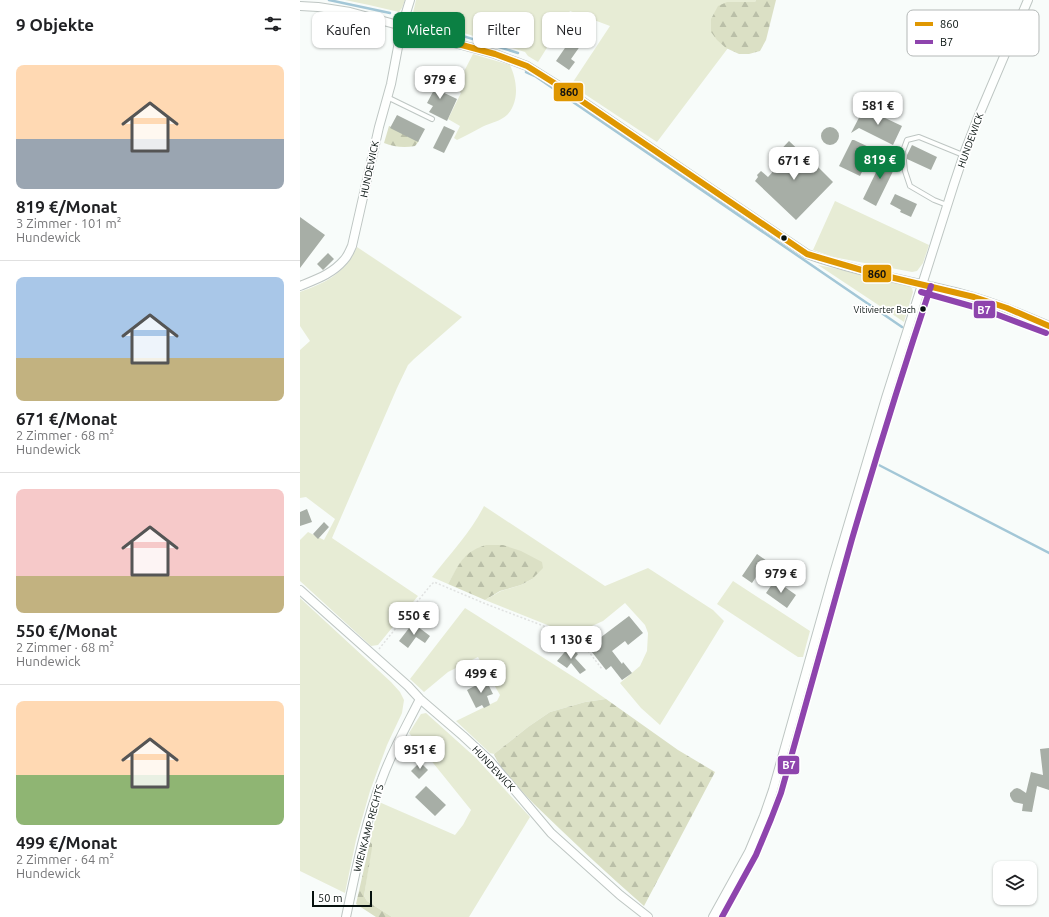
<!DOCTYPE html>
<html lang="de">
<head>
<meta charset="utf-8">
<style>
  body { margin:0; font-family:Ubuntu,sans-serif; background:#f2f2f2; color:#202124; height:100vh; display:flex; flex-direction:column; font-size:15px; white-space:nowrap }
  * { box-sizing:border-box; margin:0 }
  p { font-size:13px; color:#757577 }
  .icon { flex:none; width:22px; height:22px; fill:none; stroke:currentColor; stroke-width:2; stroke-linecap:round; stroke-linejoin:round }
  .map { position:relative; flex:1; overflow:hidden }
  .drawer { display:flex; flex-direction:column; background:#fff; width:300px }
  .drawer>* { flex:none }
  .top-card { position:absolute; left:12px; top:12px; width:380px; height:36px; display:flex; gap:8px }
  .fabs { position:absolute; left:693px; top:861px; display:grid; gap:8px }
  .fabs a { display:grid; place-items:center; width:44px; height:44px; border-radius:8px; background:#fff; box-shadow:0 1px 3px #0004; font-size:20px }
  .scale { position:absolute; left:12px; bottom:10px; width:60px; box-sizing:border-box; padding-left:4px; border:2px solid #06110e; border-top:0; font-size:11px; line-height:14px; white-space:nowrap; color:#06110e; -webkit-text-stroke:3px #fff; paint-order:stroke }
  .price { position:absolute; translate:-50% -34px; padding:0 9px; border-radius:8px; background:#fff; color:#222; font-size:13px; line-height:26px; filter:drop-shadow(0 1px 2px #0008) }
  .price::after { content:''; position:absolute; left:50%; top:24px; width:12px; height:9px; margin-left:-6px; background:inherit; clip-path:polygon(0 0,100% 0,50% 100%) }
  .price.on { background:#0b8043; color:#fff }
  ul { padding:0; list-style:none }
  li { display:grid; align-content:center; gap:8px; height:212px; padding:0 16px }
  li+li { border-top:1px solid #e0e0e0 }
  li span { display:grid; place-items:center; height:124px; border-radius:8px; color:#555 }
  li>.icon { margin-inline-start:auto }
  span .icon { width:72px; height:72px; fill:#fffc; stroke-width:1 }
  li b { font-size:17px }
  h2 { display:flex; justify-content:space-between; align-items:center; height:48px; padding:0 16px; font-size:17px }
  .chip { padding:0 14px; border-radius:8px; background:#fff; box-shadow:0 1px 3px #0004; font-size:14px; line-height:36px }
  .chip.on { background:#0b8043; color:#fff }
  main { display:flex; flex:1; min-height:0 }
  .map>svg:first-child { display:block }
</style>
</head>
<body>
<main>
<section class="drawer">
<h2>9 Objekte<svg class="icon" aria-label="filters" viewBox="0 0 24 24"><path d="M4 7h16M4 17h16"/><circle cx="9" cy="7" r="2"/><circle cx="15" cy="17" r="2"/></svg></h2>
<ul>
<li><span style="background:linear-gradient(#ffd9b3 60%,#9aa5b1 0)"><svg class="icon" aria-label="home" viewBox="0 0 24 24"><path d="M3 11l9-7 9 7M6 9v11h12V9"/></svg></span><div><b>819 €/Monat</b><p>3 Zimmer · 101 m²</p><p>Hundewick</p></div></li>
<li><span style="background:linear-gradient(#a9c7e8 65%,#c2b280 0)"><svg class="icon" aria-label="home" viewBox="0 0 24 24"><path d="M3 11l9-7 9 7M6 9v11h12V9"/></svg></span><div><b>671 €/Monat</b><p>2 Zimmer · 68 m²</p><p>Hundewick</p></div></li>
<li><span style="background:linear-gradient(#f6c9c9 70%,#c2b280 0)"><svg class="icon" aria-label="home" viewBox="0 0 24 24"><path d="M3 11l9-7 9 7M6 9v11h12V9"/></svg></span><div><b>550 €/Monat</b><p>2 Zimmer · 68 m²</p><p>Hundewick</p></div></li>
<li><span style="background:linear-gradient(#ffd9b3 60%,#8fb573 0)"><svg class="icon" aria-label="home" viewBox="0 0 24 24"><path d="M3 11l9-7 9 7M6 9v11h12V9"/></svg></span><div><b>499 €/Monat</b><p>2 Zimmer · 64 m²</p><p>Hundewick</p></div></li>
</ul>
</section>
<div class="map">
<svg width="749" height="917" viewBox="0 0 749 917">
  <defs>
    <pattern id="forest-firs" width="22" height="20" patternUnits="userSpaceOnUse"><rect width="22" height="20" fill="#dbe0c5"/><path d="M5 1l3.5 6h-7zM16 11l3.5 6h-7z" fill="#babfa8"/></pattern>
  </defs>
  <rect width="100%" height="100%" fill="#f8fcfa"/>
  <!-- grass -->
  <path fill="#e7ecd5" d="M 45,0 L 105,0 L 102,8 L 99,12 L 69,5 Z
    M 116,0 L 456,0 L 455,2 L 427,2 L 428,48 L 357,142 L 271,85 L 310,26 L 270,11 L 238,62 L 228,56 L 225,52 L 112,17 Z
    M 173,54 L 210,65 C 217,80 220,101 207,115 C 201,121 190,123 182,127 C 174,131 166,136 157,140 L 154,138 L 160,126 L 148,119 L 161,93 L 155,89 Z
    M 535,201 L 629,245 L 623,263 L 617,271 L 612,272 L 533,257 L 513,250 Z
    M 57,247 L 162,317 L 114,359 L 108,365 L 97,388 L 32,538 L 118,596 L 78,645 L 71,646 L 0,581 L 0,540 L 8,532 L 24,540 L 35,519 L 6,497 L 0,498 L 0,350 L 10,341 L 0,326 L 0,292 C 27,282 44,274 57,247 Z
    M 518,265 L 605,283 L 612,288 L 613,292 L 604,322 Z
    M 184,506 L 305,586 L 348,568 L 413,610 L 424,621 L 360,725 L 341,708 L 320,683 L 340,666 L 347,651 L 348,633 L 345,625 L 325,603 L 303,621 L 283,630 L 269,632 L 260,630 L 185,600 L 201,591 L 221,585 L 232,579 L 165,557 L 159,565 L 148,584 L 132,577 C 150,554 171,532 184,506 Z
    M 433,581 L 510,631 L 503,657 L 498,657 L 417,604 Z
    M 0,598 L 91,682 L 100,692 L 104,700 L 102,713 L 87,745 L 70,791 L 56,840 L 45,893 L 0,871 Z
    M 165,608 L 283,683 L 306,699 L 285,702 L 250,712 L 228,727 L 194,754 L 190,753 L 156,721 L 197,701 L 200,695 L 178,657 L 148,672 L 124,692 L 110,679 Z
    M 126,713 L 176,758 L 230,817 L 169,917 L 92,917 L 67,901 L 64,896 L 72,844 L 70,842 L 79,802 L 155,835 L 163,825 L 171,810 L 109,733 L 121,714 Z"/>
  <!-- forest -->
  <path fill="url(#forest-firs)" d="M 456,0 L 476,0 L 466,40 L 460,51 L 449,54 L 439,54 L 426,48 L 417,40 L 411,32 L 411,19 L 418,6 L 427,2 L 455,2 Z
    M 89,126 L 119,141 L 115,146 C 104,148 94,147 84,143 Z
    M 186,545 L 203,545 L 221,551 L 242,562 L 243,568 L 232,579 L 221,585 L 200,591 L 185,600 L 148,584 C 155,572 161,556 174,550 C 177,548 182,546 186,545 Z
    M 306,699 L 378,750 L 415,772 L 344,906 C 306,873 270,839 234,804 C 223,792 199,769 194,754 L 228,727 L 250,712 L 285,702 Z
    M 70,842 L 72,844 L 72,848 L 64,896 L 67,901 L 92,917 L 76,917 L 56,904 Z"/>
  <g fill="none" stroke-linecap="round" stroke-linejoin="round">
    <!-- stream -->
    <path stroke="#a3c7d7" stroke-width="2.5" d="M 29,0 L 90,13
      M 114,21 L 218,53
      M 226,72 L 235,76 L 602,327
      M 613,337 L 575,456 L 575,463 L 749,553"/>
  </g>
  <!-- building -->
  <path fill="#a7aea6" d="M 267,31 L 283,42 L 271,59 L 275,62 L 269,70 L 256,61 L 267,45 L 260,40 Z
    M 131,74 L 143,80 L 138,90 L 157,99 L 147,121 L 129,112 L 133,106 L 127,103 L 135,88 L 126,84 Z
    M 564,108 L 602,126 L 593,145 L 559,128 L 551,133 Z
    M 97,115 L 125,129 L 118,142 L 90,128 Z
    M 144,126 L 155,131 L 144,153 L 133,148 Z
    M521 136a9 9 0 1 1 18 0a9 9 0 1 1-18 0Z
    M 552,140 L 554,140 L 573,149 L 560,176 L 539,166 Z
    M 489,141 L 508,159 L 509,158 L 533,182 L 496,220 L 455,181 L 458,177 L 457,175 L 461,171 L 468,177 L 479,165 L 472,159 Z
    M 612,145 L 637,157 L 631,170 L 607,159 L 607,155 Z
    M 585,154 L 598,161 L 576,206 L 563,199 Z
    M 595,194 L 617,204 L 611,217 L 600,212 L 601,210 L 590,204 Z
    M 0,217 L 25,235 L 0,268 Z
    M 28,253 L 34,259 L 23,270 L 17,264 Z
    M 7,509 L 12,522 L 0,526 L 0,512 Z
    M 24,522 L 29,527 L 18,539 L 13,534 Z
    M 457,554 L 467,561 L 452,583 L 442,576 Z
    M 475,580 L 496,595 L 487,608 L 466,593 Z
    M 329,616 L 343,633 L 328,645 L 325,641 L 312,651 L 322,664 L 323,662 L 332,673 L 322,680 L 311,666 L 306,670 L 288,647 Z
    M 113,623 L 130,636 L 125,643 L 116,637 L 108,648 L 99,641 Z
    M 269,647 L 278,654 L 275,658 L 286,670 L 280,674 L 271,663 L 267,668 L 257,661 Z
    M 186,680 L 193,694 L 187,696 L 190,705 L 184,708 L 182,705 L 176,708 L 167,690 Z
    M 749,748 L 749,790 L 737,786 L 732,812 L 722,811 L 723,804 L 714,802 L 712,800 L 710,796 L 710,793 L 714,789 L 717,788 L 720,789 L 726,793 L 731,772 L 743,775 L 740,749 Z
    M 120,762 L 128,770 L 119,779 L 111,771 Z
    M 126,786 L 146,805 L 135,816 L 115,797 Z"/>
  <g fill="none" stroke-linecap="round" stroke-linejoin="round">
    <defs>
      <path id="lane" d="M 87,97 L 132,119
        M 647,205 L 634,200 L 610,186 L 605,171 L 603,151 L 607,140 L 619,137 L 663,155"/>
      <path id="street" d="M 0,6 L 18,7 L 50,12 L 102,26 L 147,41 L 195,54 L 227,66 L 267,91 L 507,254 C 557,272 612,281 663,294 C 693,302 721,314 749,326
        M 0,286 C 17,279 32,274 44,260 C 48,256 50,250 52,246 L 79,127 L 91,84 L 102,26 L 110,0
        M 0,590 L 108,686 L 120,699 L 163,736 L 190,761 L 251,833 L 320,895 L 348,917
        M 46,917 C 56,870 65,823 82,779 C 92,751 107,725 120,699
        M 413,917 L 449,852 L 464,816 L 473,790 L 534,573 L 586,398 L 654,184 L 665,151 L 677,120 L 728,0"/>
    </defs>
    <!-- lane casing -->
    <use href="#lane" stroke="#bec6c3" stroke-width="6"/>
    <!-- street casing -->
    <use href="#street" stroke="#bec6c3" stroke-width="10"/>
    <!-- path -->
    <path stroke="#e0e2e1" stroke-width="1.5" stroke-dasharray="2 2" stroke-linecap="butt" d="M 79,649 L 130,586 L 134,582 L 186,604 L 249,628 L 268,637 L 276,641 L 289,652 L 302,669"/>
    <!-- lane -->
    <use href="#lane" stroke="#fefffe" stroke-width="4"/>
    <!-- street -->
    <use href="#street" stroke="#fefffe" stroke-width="8"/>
    <defs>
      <path id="bus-1" d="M 102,26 L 147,41 L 195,54 L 227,66 L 267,91 L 507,254 L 565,271 L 674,297 L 707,308 L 749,326"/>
      <path id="bus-2" d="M 621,292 L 685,310 L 746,333
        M 422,917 L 456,855 L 471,819 L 481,793 C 505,708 528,623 552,539 C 577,454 603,370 631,286"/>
    </defs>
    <!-- bus-1 casing -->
    <use href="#bus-1" stroke="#fff" stroke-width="9"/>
    <!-- bus-2 casing -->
    <use href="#bus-2" stroke="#fff" stroke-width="9"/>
    <!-- bus-1 -->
    <use href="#bus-1" stroke="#df9701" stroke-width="6"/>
    <!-- bus-2 -->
    <use href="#bus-2" stroke="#8e44ad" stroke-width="6"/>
  </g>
  <!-- markers -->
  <g fill="#06110e" stroke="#fff" stroke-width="1.5">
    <circle cx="484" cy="238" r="3.5"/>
    <circle cx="623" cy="309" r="3.5"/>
  </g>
  <g text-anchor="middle" stroke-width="3.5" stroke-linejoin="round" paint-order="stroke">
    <!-- bus labels -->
    <g font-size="9" fill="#06110e" stroke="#fff" text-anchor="end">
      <text x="616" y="313">Vitivierter Bach</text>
    </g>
    <!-- street labels -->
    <g font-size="10" fill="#06110e" stroke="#fff">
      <text transform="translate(670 140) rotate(-70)" y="4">HUNDEWICK</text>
      <text transform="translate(69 169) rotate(-78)" y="4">HUNDEWICK</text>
      <text transform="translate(194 768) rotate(47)" y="4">HUNDEWICK</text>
      <text transform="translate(68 828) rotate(-75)" y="4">WIENKAMP RECHTS</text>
    </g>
  </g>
  <!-- legend -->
  <rect x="607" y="10" width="132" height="46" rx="6" fill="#fff" stroke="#b4b8b7" stroke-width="1"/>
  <rect x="615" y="22" width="18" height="4" fill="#df9701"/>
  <rect x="615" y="40" width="18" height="4" fill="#8e44ad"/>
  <g font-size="11" fill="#06110e">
    <text x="640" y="28">860</text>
    <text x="640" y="46">B7</text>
  </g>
  <g stroke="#fff" stroke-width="1.5">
    <rect x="253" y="82" width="31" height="20" rx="4" fill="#df9701"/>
    <rect x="562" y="264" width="30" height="19" rx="4" fill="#df9701"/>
    <rect x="673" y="300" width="23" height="19" rx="4" fill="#8e44ad"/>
    <rect x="477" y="755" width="23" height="20" rx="4" fill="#8e44ad"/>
  </g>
  <g font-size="11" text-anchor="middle" font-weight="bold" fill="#fff">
    <text x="684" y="314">B7</text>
    <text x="489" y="769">B7</text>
  </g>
  <g font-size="11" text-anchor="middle" font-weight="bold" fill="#111">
    <text x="269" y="96">860</text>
    <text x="577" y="278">860</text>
  </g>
</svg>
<div class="fabs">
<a><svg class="icon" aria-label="layers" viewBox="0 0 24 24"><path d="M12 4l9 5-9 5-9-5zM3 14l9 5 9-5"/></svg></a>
</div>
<div class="scale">50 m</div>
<b class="price" style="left:140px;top:100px">979 €</b>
<b class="price" style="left:578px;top:126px">581 €</b>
<b class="price on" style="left:580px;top:180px">819 €</b>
<b class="price" style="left:494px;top:181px">671 €</b>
<b class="price" style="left:481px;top:594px">979 €</b>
<b class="price" style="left:114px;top:636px">550 €</b>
<b class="price" style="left:271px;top:660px">1 130 €</b>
<b class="price" style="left:181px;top:694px">499 €</b>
<b class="price" style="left:120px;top:770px">951 €</b>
<div class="top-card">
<a class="chip">Kaufen</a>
<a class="chip on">Mieten</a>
<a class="chip">Filter</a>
<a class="chip">Neu</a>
</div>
</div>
</main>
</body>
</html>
